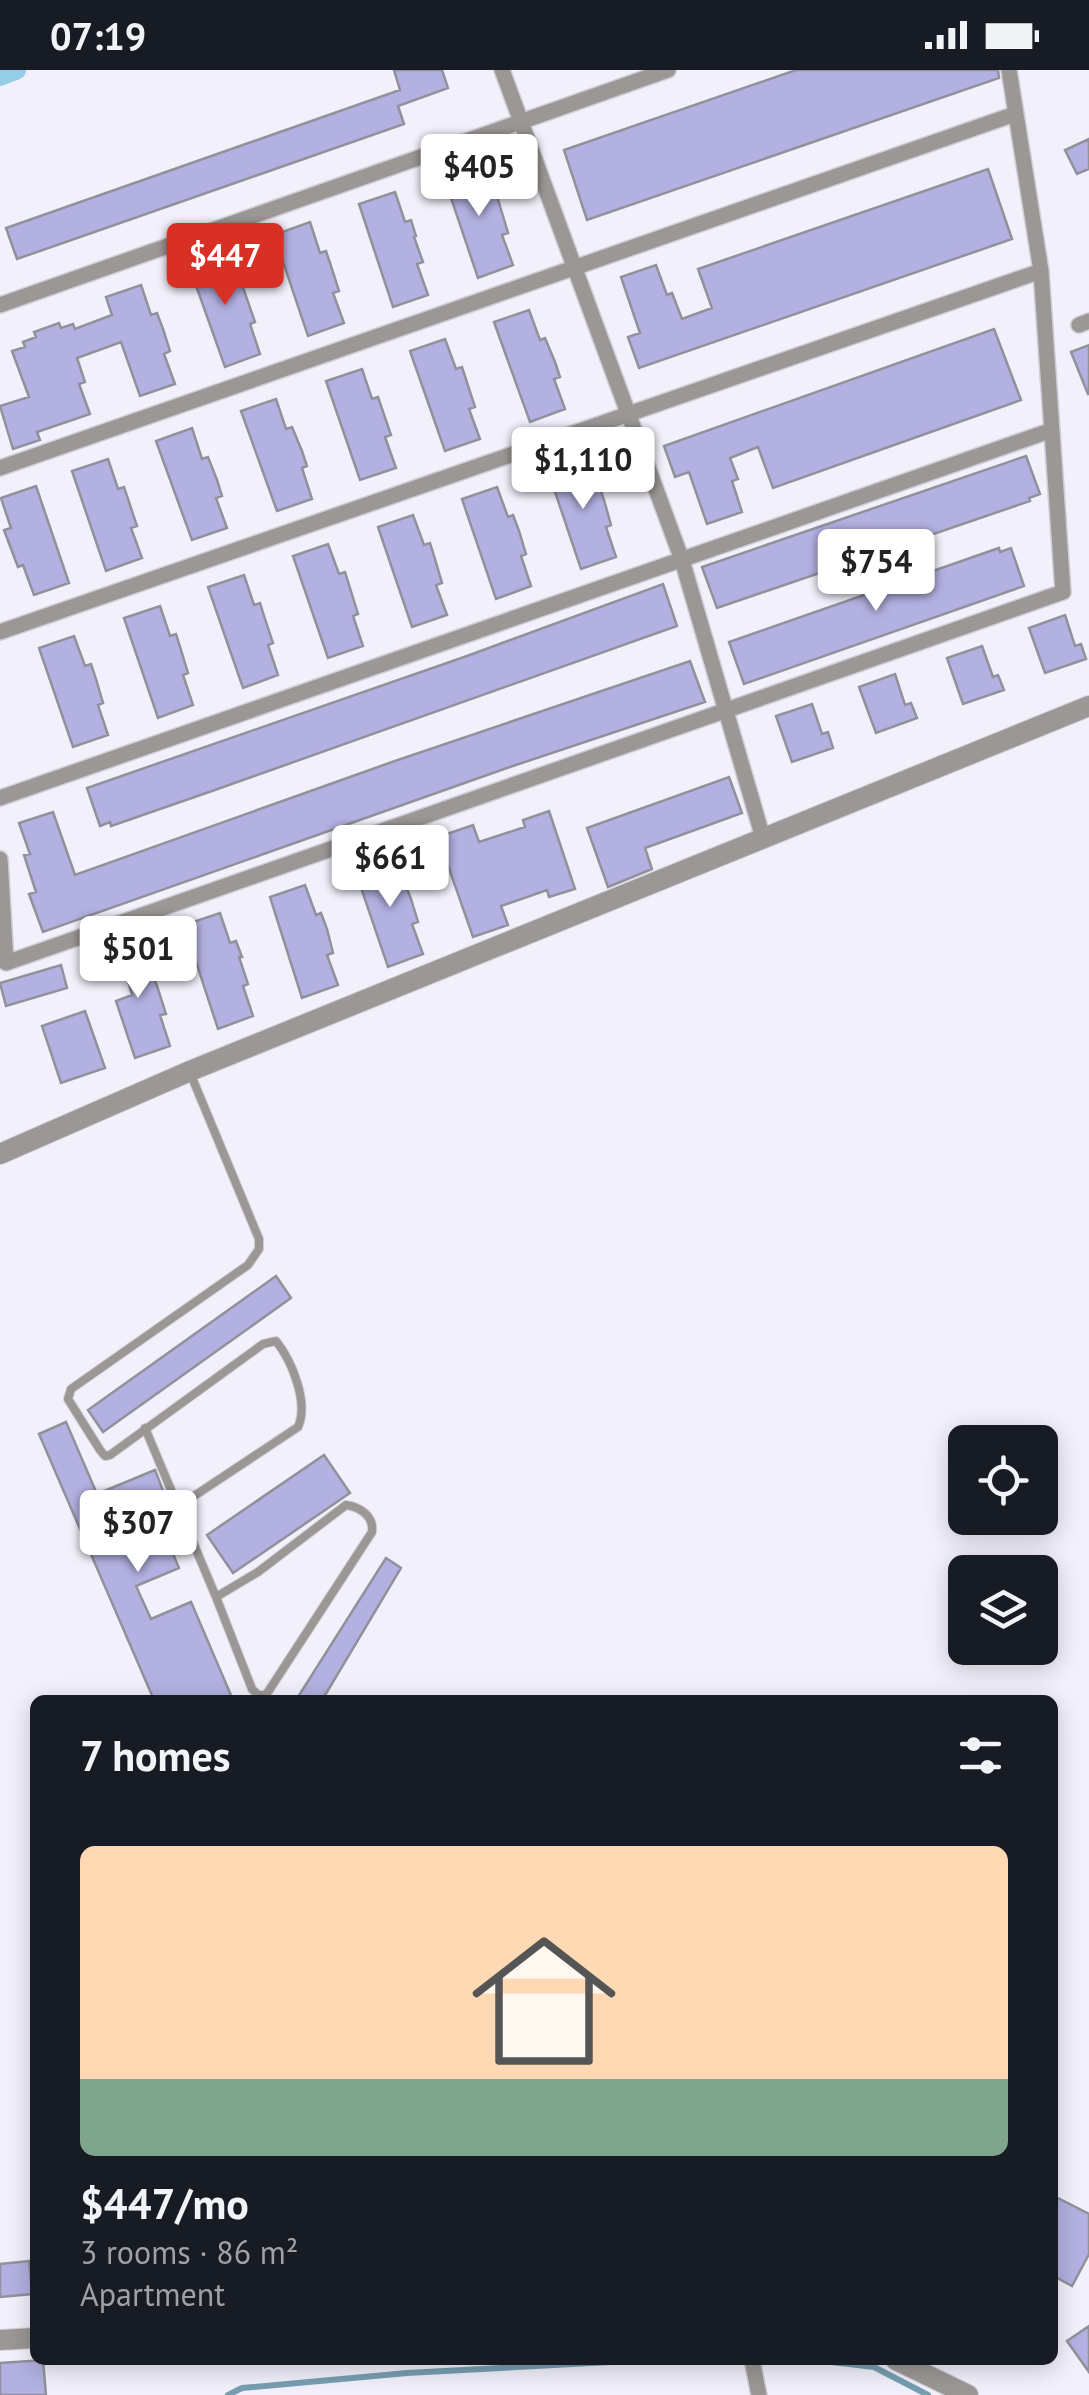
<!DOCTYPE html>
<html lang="en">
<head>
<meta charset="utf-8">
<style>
  body { margin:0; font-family:"PT Sans",sans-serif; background:#242831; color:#f1f3f6; height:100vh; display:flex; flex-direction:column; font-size:38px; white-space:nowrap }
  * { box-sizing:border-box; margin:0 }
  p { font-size:32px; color:#9ea1a6 }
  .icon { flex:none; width:55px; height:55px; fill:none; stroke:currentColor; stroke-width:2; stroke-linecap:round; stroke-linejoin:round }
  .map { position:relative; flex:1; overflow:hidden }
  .panel { position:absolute; left:30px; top:1625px; width:1028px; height:670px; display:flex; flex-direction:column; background:#171b24; border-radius:15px; box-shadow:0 5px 25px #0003 }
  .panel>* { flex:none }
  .buttons { position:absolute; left:948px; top:1355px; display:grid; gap:20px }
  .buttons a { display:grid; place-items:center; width:110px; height:110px; border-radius:15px; background:#171b24; box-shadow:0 5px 25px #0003; font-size:50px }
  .price { position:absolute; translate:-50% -85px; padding:0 22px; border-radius:10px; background:#fff; color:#222; font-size:32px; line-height:65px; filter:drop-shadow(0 2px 5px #0008) }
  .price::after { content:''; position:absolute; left:50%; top:60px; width:30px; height:22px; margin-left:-15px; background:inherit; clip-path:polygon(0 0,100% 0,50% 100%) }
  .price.on { background:#d93025; color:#fff }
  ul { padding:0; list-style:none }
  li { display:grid; align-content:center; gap:20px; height:530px; padding:0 50px }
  li span { display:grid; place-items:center; height:310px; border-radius:15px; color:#555 }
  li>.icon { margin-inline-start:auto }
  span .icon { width:180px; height:180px; fill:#fffc; stroke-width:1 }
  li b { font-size:42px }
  h2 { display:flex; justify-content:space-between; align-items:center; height:120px; padding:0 50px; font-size:42px }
  .status { display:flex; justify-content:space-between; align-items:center; height:70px; padding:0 50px; background:#171b24; direction:ltr }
  .status svg { height:28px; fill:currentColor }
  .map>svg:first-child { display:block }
</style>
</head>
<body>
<div class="status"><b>07:19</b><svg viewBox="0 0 49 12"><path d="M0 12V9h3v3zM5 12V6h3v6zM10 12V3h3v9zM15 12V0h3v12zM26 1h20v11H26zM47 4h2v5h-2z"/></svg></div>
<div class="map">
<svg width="1089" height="2325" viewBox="0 0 1089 2325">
  <rect width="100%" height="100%" fill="#f1f0fb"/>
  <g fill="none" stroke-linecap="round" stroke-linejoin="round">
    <!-- stream -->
    <path stroke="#779eb1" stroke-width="6" d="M 814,2290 L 874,2297 L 928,2325
      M 228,2325 L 242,2318 L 407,2303 L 648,2290"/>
    <!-- canal -->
    <path stroke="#94cde6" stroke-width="20" d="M 0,6 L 16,0"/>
  </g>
  <!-- building -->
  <path fill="#b3b1e1" stroke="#91919b" stroke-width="2.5" d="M 394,0 L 442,0 L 448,18 L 398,36 L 404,54 L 17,189 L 6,158 L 400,20 Z
    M 796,0 L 998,0 L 999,8 L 587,150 L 564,80 Z
    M 1089,69 L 1089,99 L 1077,104 L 1065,80 Z
    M 478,92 L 489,122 L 495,120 L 500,136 L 508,163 L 502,165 L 513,195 L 478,208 L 443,104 Z
    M 988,99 L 1012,169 L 639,298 L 628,267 L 640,263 L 621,207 L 656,195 L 667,225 L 672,223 L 682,249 L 712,238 L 698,199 Z
    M 395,122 L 405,152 L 411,150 L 416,166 L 414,167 L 423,192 L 417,194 L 428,225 L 393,237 L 359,134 Z
    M 310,152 L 320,183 L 326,181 L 331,196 L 339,221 L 333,223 L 344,253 L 308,266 L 274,165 Z
    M 224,181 L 234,211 L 240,209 L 255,252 L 250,254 L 260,284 L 225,297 L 188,193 Z
    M 141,215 L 151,245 L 157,243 L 163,259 L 170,281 L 164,284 L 175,314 L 140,326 L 121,272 L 77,288 L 85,312 L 79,314 L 90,344 L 37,362 L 40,370 L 13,379 L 0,336 L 29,327 L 12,281 L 25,277 L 23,272 L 36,267 L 34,262 L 59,253 L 61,258 L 73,254 L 75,259 L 112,245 L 106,227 Z
    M 529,240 L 540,270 L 545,268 L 555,292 L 560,307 L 554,309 L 565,339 L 530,352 L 494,252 Z
    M 994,259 L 1021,330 L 773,418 L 758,377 L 730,388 L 738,409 L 732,411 L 742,442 L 707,454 L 689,402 L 675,407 L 664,376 Z
    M 445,269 L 456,299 L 462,297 L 475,337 L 469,339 L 480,369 L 445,381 L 410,281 Z
    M 1089,275 L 1089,324 L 1088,324 L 1071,282 Z
    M 362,299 L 372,329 L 378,327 L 391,365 L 385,367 L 396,398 L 360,410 L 326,311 Z
    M 276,329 L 286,359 L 292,357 L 302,381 L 307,396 L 302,398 L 312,429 L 277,441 L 241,341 Z
    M 192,358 L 202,389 L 208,387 L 217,410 L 222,426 L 216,428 L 227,458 L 192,470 L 156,371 Z
    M 582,386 L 593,417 L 599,415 L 604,430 L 611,455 L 606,457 L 616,487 L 581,499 L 547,398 Z
    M 1026,386 L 1040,424 L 1029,428 L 1030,431 L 717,538 L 702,497 Z
    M 108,389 L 118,419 L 124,417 L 137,456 L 131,458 L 142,488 L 106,501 L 72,401 Z
    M 36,416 L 69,513 L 34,525 L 23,495 L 18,497 L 4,460 L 11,458 L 1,428 Z
    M 497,417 L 508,447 L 513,445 L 519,461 L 526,484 L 521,486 L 531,516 L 496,529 L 462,429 Z
    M 413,445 L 424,475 L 430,473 L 435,489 L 442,513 L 436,515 L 447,545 L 412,557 L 378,457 Z
    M 328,474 L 339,504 L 345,502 L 358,544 L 353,546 L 363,576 L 328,588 L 293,486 Z
    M 999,478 L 1000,482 L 1011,478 L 1024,516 L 744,614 L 729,572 Z
    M 244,505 L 254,535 L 260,533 L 265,549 L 273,573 L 268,575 L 278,605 L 243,618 L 208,517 Z
    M 663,514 L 677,556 L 212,721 L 111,756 L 110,752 L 100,756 L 87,718 L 467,586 Z
    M 160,536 L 170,566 L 176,564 L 181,580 L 188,603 L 183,605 L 193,635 L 158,648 L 124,548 Z
    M 1065,545 L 1075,576 L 1081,574 L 1086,589 L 1045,603 L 1029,558 Z
    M 74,566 L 85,596 L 91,594 L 96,609 L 103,633 L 98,635 L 108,665 L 73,677 L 39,578 Z
    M 982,576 L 993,607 L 998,605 L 1004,620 L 963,634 L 947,588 Z
    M 690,591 L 705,632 L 507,698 L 43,862 L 29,824 L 36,822 L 24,785 L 30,784 L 19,753 L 53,742 L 75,805 L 392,692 Z
    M 895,604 L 905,635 L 911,633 L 917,648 L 876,663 L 859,617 Z
    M 812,634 L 822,664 L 828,662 L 833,678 L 792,692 L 776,646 Z
    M 729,707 L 742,743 L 645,778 L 652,799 L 608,817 L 587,758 Z
    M 549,741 L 575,819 L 549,827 L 547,820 L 501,836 L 508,855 L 473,867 L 438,767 L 473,755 L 479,772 L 525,757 L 523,750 Z
    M 389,785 L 400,816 L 405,814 L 411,829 L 418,852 L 412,854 L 423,884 L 388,897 L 354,797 Z
    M 305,815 L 316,845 L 321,843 L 327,859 L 333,883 L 327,885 L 338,915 L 302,928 L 270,827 Z
    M 220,843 L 230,873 L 236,871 L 242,887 L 239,887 L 248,914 L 243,916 L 253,946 L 218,959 L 184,855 Z
    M 135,872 L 145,902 L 151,900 L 157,916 L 166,944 L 160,945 L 170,976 L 135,988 L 116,931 L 132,925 L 125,901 L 107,906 L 99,884 Z
    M 61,895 L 67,918 L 6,936 L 0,913 Z
    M 85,941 L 105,998 L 61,1013 L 42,956 Z
    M 276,1206 L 291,1228 L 103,1362 L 88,1340 Z
    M 66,1352 L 97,1424 L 155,1400 L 165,1426 L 151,1431 L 179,1498 L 136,1516 L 151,1549 L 191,1532 L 233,1630 L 154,1630 L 39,1364 Z
    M 324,1385 L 350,1423 L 233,1503 L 207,1465 Z
    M 386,1488 L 401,1498 L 327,1622 L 321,1630 L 296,1630 Z
    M 1052,2125 L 1089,2144 L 1089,2184 L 1072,2216 L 1052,2205 Z
    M 29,2191 L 32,2224 L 0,2227 L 0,2194 Z
    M 1089,2256 L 1089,2302 L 1067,2271 Z
    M 43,2290 L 46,2325 L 0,2325 L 0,2293 Z"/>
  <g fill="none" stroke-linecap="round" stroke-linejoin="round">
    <defs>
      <path id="service" d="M 145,1358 L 216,1527
        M 346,1435 C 360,1437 374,1446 372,1462 L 266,1625 L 258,1625 L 252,1619 L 216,1527 L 258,1502 Z
        M 179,1436 L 298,1357 C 309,1333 292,1291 276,1271 L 263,1274 L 110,1385 L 105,1386 L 100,1380 L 68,1329 L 71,1319 L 248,1195 L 259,1179 L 259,1169 L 191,1005"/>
      <path id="minor" d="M 502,0 L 682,490 L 763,768
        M 0,235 L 668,0
        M 1079,255 L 1089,251
        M 0,398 L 1015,44
        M 0,562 L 1041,201
        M 0,728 L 1052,360
        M 0,789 L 6,893 L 1063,522 L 1041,201 L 1009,0
        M 752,2290 L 759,2325"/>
      <path id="tertiary" d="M 0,1084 L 190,1001 L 1089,636
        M 0,2270 L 35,2268
        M 896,2290 L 968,2325"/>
    </defs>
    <!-- service casing -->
    <use href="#service" stroke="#cfced8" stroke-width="10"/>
    <!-- minor casing -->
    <use href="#minor" stroke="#cfced8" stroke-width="18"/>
    <!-- tertiary casing -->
    <use href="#tertiary" stroke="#cfced8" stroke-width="22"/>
    <!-- service -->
    <use href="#service" stroke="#9b9794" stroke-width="8"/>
    <!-- minor -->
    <use href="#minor" stroke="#9b9794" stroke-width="15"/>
    <!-- tertiary -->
    <use href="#tertiary" stroke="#9b9794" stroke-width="20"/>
  </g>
</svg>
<div class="buttons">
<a><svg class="icon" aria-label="locate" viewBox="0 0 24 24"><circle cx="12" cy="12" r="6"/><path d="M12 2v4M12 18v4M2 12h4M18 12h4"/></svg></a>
<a><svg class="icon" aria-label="layers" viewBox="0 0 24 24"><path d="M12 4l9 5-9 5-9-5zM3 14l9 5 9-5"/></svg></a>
</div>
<b class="price" style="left:479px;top:149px">$405</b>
<b class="price on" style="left:225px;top:238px">$447</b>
<b class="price" style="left:583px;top:442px">$1,110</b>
<b class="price" style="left:876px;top:544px">$754</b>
<b class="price" style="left:390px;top:840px">$661</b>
<b class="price" style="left:138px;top:931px">$501</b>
<b class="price" style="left:138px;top:1505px">$307</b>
<section class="panel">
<h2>7 homes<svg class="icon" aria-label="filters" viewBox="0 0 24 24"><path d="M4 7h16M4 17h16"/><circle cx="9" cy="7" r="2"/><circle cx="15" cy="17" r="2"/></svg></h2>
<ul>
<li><span style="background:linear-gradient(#ffd9b3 75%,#7fa58c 0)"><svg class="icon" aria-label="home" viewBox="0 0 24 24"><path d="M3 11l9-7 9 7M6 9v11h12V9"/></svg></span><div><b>$447/mo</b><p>3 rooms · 86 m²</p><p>Apartment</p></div></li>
</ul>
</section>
</div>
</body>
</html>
